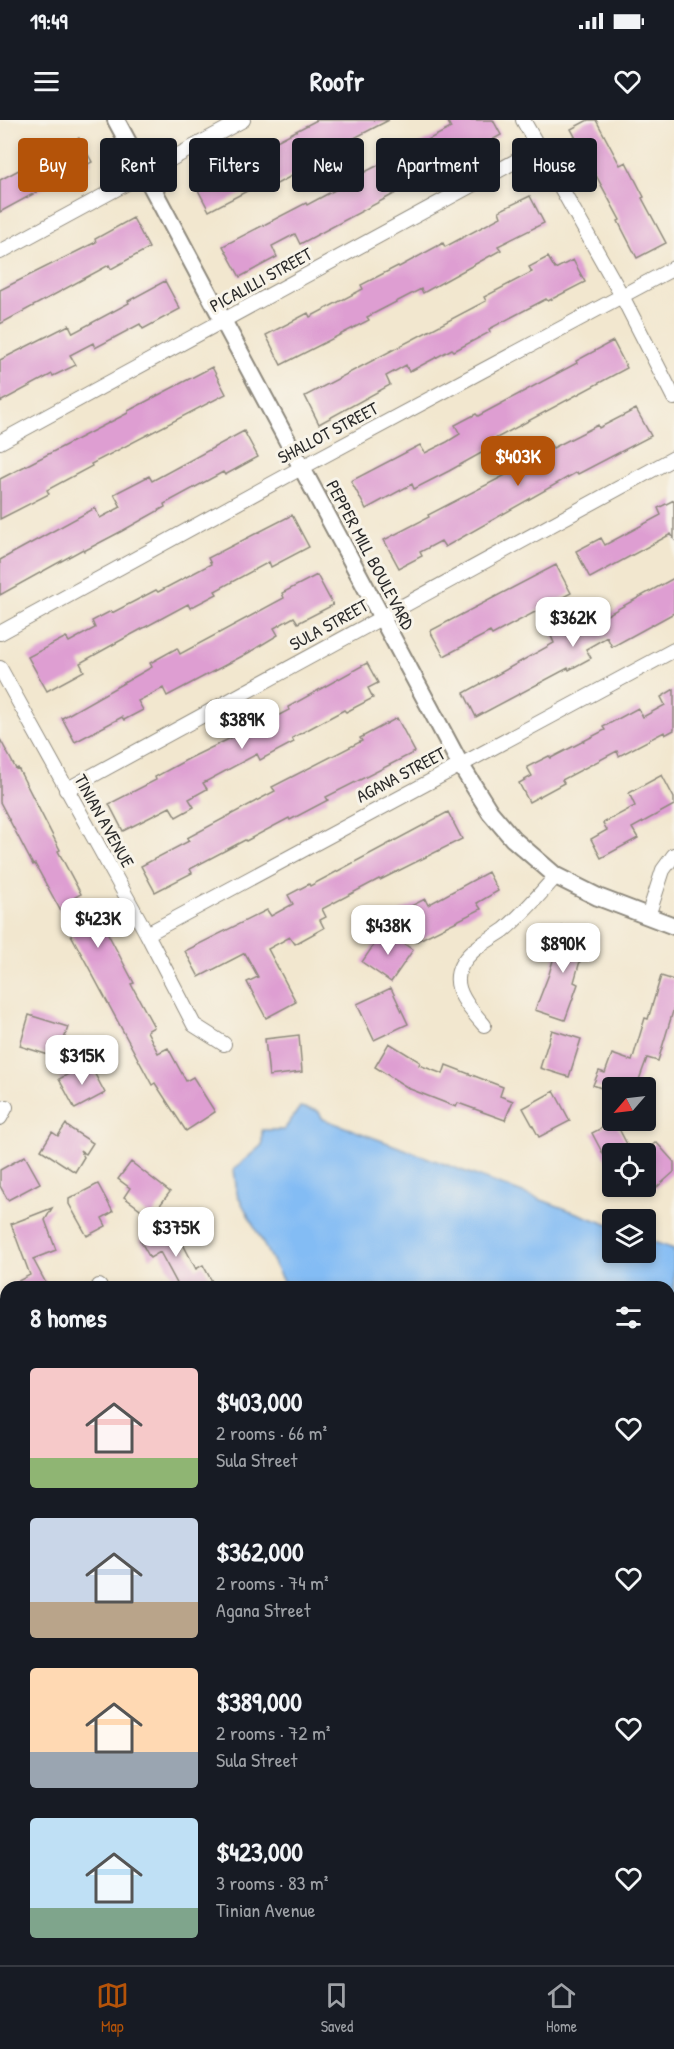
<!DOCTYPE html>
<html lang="en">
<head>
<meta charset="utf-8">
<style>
  body { margin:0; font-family:"Patrick Hand",sans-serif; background:#20242c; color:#f1f3f6; height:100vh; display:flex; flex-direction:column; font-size:22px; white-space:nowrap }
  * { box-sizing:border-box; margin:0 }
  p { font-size:20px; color:#9ea1a6 }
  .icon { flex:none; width:33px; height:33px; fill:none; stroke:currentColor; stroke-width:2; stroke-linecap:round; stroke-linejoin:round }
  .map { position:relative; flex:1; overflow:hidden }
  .side { position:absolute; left:0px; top:1161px; width:675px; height:684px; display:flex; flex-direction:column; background:#171b24; border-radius:18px 18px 0 0; box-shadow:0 3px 9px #0003 }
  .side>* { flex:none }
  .hud { position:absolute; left:18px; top:18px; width:639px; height:54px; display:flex; gap:12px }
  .needle { width:39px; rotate:242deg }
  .tools { position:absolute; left:602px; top:957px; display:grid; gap:12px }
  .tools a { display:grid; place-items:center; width:54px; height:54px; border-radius:6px; background:#171b24; box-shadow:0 3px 9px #0003; font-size:30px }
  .price { position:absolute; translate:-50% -51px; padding:0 14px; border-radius:12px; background:#fff; color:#222; font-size:20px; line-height:39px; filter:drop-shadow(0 2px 3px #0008) }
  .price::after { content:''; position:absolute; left:50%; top:36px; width:18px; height:14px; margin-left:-9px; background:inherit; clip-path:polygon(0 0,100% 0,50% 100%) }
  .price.active { background:#b45309; color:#fff }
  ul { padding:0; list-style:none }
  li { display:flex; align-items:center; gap:18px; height:150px; padding:0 30px }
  li span { display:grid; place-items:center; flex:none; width:168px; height:120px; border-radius:6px; color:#555 }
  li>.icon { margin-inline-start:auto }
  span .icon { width:72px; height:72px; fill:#fffc; stroke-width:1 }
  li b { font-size:26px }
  h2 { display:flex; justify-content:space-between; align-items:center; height:72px; padding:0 30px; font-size:26px }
  .chip { padding:0 21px; border-radius:6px; background:#171b24; box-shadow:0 3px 9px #0003; font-size:21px; line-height:54px }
  .chip.active { background:#b45309; color:#fff }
  .status { display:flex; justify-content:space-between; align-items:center; height:42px; padding:0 30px; background:#171b24; direction:ltr }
  .status svg { height:16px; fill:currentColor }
  header { display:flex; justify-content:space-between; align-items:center; height:78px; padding:0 30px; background:#171b24; font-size:27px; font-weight:800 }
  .menu { display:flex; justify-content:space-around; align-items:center; height:84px; border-top:2px solid #363941; background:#171b24; font-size:16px; color:#9ea1a6 }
  .menu a { display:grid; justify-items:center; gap:3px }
  .menu .active { color:#b45309 }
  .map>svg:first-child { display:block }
</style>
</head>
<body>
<div class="status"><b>19:49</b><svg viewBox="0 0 49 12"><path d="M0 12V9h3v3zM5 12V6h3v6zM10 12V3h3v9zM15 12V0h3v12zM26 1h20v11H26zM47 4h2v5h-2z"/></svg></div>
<header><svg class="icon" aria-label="menu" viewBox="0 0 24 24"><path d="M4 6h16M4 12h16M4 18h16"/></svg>Roofr<svg class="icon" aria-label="heart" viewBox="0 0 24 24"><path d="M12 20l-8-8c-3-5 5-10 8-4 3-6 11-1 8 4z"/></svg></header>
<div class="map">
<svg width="674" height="1845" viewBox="0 0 674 1845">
  <rect width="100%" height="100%" fill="#f7f3e8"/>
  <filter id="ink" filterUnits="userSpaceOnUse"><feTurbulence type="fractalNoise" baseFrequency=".0167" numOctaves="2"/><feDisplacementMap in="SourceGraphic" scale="12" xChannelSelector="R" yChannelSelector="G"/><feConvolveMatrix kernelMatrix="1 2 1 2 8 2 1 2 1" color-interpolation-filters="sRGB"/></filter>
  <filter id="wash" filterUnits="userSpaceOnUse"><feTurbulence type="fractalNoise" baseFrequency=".008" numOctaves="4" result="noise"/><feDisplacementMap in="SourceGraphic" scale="24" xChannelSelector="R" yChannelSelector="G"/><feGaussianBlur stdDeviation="1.35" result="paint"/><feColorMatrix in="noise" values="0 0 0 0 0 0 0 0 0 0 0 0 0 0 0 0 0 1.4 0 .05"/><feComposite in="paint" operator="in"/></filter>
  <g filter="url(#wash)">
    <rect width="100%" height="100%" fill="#f2e7cf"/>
    <!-- water -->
    <path fill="#83bcf4" stroke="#577490" stroke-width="1.5" d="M 300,987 L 318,991 L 323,999 L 612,1106 L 612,1132 L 645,1132 L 645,1119 L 674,1129 L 674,1556 L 669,1557 L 669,1167 L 286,1167 L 237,1074 L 234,1049 L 262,1025 L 262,1010 L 284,1010 Z
      M 0,1255 C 6,1271 9,1283 0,1299 Z"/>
    <g id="blocks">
      <!-- building -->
      <path fill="#de9ed2" d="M 317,0 L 389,0 L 335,28 L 339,34 L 301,54 L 299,52 L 273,66 L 270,59 L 209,91 L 197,68 L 240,45 L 238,41 Z
        M 447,0 L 493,0 L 501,15 L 419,61 L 414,52 L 393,63 L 398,72 L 300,124 L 295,114 L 272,126 L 277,137 L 240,157 L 223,126 L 306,83 L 307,85 L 361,56 L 361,54 L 451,8 Z
        M 588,0 L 596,0 L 620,45 L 626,42 L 644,77 L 642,78 L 666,123 L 637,138 L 618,101 L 620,100 L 571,9 Z
        M 79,18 L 92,42 L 0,92 L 0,60 Z
        M 530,76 L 544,103 L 498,126 L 501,130 L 459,153 L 423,173 L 421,169 L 367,197 L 369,200 L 281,245 L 266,215 L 308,193 L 310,197 L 363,169 L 361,165 L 398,146 L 399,147 L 443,123 L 445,127 L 501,97 L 499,91 Z
        M 133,98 L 149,128 L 111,149 L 109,145 L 0,204 L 0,170 L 96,122 L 95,119 Z
        M 548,137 L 555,149 L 573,140 L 585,162 L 548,181 L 546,179 L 489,209 L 490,212 L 454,231 L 452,229 L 409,252 L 406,245 L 386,256 L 390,265 L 319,304 L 305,276 L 486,181 L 484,177 L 532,152 L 529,147 Z
        M 165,161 L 180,189 L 143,209 L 140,204 L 95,228 L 93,223 L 70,235 L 76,245 L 53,256 L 52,254 L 0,282 L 0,240 L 69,205 L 73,213 L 129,183 L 128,181 Z
        M 613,221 L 627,248 L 491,321 L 494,326 L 449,351 L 414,369 L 412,364 L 366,389 L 351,361 L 420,325 L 425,333 L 447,322 L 460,314 L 455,305 L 476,294 L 478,296 L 577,243 L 576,241 Z
        M 212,247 L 226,274 L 91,344 L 92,346 L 47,370 L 49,374 L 0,399 L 0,359 L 128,293 L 128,291 Z
        M 636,289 L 651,316 L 578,354 L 577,352 L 445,427 L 441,421 L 420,432 L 422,436 L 399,448 L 384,420 L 429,397 L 428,395 L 525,345 L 522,339 L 550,324 L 553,328 L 598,305 L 599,308 Z
        M 244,311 L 258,337 L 225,355 L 223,352 L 164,384 L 165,387 L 122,411 L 84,431 L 83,429 L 0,475 L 0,440 L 95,388 L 100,398 L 121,387 L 114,374 L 149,356 L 152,361 Z
        M 674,380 L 674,419 L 671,414 L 590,458 L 576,431 L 601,418 L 605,425 L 661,395 L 658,388 Z
        M 292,395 L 309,427 L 271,447 L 269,442 L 215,471 L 217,474 L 190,488 L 188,484 L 125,518 L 80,543 L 84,551 L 47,571 L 28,537 L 66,517 L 69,522 L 95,508 L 92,501 L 111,491 L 112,493 L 156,470 L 158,472 L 211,444 L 208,438 Z
        M 556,445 L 571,473 L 492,515 L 490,512 L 444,536 L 430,511 Z
        M 317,455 L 333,485 L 298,503 L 294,497 L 274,508 L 278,515 L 248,533 L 167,576 L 163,568 L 138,581 L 143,590 L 124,600 L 122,597 L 75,622 L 62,598 L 152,547 L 150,543 L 177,528 L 180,534 L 284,478 L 282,473 Z
        M 674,458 L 674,493 L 612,527 L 607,517 L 586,529 L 591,538 L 569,550 L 568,548 L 476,597 L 464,573 L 554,523 L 551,516 L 574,504 L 578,511 Z
        M 367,543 L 378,563 L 368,568 L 373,578 L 346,592 L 344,590 L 292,618 L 294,622 L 260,640 L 257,634 L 203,663 L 207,669 L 189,679 L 194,687 L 176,697 L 170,687 L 123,711 L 109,684 L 156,660 L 155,657 L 190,638 L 235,616 L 236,618 L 289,590 L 288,587 Z
        M 674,569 L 674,610 L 665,615 L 664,612 L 619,636 L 617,631 L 562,660 L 564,663 L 529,682 L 519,663 L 532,656 L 527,647 L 549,636 L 551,638 L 605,610 L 603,607 L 638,588 L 643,597 L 665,585 L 661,577 Z
        M 397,598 L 415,632 L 326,677 L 328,680 L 290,700 L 289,698 L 246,721 L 245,720 L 190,749 L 192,753 L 155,772 L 141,746 L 189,721 L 187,718 L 275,671 L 272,667 L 362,621 L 360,618 Z
        M 0,619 L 16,649 L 18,648 L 60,730 L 58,731 L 81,774 L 75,777 L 88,801 L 98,795 L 134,863 L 131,864 L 154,907 L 147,911 L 158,933 L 168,928 L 186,961 L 193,957 L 215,992 L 186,1011 L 155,963 L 152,965 L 62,798 L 64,797 L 35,744 L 33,745 L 0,682 Z
        M 662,655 L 674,678 L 674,685 L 632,708 L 638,718 L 601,738 L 591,719 L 607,710 L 603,703 L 635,686 L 629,673 Z
        M 448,692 L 462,719 L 380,760 L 379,759 L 322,789 L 326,797 L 320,800 L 324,808 L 295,824 L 290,817 L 268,829 L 296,882 L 266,898 L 247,862 L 258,857 L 245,833 L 199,857 L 185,831 L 267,790 L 271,796 L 293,784 L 288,775 L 309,764 L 310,766 Z
        M 488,752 L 498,771 L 477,783 L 481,789 L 415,822 L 399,792 L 425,779 L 428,785 Z
        M 563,806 L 588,813 L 574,862 L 578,864 L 565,900 L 535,890 L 549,854 Z
        M 384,810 L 413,830 L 391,862 L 362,842 Z
        M 661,856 L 674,860 L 674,888 L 658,941 L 647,938 L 636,968 L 612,968 L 612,972 L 593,965 L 599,951 L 605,953 L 612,934 L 632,941 L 645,898 L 648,899 Z
        M 391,868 L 408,904 L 374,920 L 357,884 Z
        M 29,895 L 68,907 L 58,938 L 20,926 Z
        M 552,910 L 581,919 L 569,957 L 540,948 Z
        M 299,915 L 302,952 L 269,956 L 265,919 Z
        M 389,923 L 420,942 L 419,945 L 443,954 L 446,945 L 503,967 L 500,976 L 513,981 L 505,1000 L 458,983 L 456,987 L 410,969 L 375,947 Z
        M 89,943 L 105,973 L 75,989 L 59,959 Z
        M 554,971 L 570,1001 L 539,1017 L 523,988 Z
        M 615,1001 L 632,1034 L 612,1034 L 612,1051 L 592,1013 Z
        M 66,1004 L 68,1007 L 93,1023 L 86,1034 L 80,1030 L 84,1037 L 75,1052 L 41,1030 L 52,1012 L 58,1016 Z
        M 656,1022 L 674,1042 L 674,1052 L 656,1068 L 645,1056 L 645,1032 Z
        M 25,1036 L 40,1063 L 8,1080 L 0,1066 L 0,1050 Z
        M 131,1042 L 170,1072 L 151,1097 L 124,1077 L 130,1068 L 118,1059 Z
        M 98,1064 L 113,1092 L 102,1098 L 106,1106 L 87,1116 L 69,1084 L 69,1079 Z
        M 52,1088 L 45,1100 L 56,1130 L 33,1139 L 48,1167 L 7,1167 L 30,1155 L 11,1104 Z
        M 172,1103 L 196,1149 L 203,1145 L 215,1167 L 179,1167 L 160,1132 L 150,1138 L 140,1120 Z"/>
    </g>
  </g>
  <g filter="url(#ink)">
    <use href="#blocks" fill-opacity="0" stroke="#8e897d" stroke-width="1.5"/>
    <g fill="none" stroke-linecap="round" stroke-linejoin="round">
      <defs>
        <path id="minor" d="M 523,0 L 622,176 L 674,278
          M 0,132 L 243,0
          M 0,322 L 538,29
          M 0,513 L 301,348 L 674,148
          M 0,548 L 147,814 L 194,905 L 224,924
          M 66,670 L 674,338
          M 648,796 L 663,750 L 674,735
          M 147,814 L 674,530
          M 484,905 C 463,881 443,858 473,831 C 482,823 494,817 504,810 C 523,794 539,775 556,756
          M 0,998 L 6,987
          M 99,1166 L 100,1167
          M 0,1421 L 6,1418
          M 0,1648 L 6,1670
          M 0,1828 L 6,1827
          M 53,1839 L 63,1845
          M 480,1839 L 483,1845
          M 39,1845 L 49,1839
          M 161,1845 L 164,1839
          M 405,1845 L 415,1839"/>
        <path id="tertiary" d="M 116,0 L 460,644 L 490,692 L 513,719 L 556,756 L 598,777 L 674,806"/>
      </defs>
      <!-- minor casing -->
      <use href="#minor" stroke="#8e897d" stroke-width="16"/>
      <!-- tertiary casing -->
      <use href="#tertiary" stroke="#8e897d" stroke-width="20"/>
      <!-- minor -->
      <use href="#minor" stroke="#fff" stroke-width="14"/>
      <!-- tertiary -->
      <use href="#tertiary" stroke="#fff" stroke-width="16"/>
    </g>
  </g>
  <g text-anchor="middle" stroke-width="6" stroke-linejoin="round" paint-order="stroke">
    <!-- street labels -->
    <g font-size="18" fill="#2b2b2b" stroke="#f7f3e8">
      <text transform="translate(261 160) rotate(-29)" y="6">PICALILLI STREET</text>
      <text transform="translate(328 313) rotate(-28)" y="6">SHALLOT STREET</text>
      <text transform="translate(370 435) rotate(62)" y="6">PEPPER MILL BOULEVARD</text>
      <text transform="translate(329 505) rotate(-29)" y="6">SULA STREET</text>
      <text transform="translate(401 655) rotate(-28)" y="6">AGANA STREET</text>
      <text transform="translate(104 701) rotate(61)" y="6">TINIAN AVENUE</text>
    </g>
  </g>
</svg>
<div class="tools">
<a><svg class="needle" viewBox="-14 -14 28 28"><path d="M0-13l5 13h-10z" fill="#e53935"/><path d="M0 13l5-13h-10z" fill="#9ea1a6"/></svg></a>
<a><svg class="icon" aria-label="locate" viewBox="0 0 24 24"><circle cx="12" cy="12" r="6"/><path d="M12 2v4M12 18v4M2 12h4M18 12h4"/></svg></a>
<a><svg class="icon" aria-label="layers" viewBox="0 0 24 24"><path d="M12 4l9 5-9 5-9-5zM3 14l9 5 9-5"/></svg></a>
</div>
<b class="price active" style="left:518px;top:367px">$403K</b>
<b class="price" style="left:573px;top:528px">$362K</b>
<b class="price" style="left:242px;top:630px">$389K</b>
<b class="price" style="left:98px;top:829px">$423K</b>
<b class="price" style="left:388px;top:836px">$438K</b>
<b class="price" style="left:563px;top:854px">$890K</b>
<b class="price" style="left:82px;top:966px">$315K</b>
<b class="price" style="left:176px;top:1138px">$375K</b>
<div class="hud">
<a class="chip active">Buy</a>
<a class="chip">Rent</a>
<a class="chip">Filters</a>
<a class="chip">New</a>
<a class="chip">Apartment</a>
<a class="chip">House</a>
</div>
<section class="side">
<h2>8 homes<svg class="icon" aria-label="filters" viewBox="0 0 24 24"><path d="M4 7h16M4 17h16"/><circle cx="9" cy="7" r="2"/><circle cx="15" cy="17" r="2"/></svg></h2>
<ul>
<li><span style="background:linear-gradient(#f6c9c9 75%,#8fb573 0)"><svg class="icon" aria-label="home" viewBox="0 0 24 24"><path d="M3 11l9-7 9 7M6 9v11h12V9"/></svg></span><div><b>$403,000</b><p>2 rooms · 66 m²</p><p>Sula Street</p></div><svg class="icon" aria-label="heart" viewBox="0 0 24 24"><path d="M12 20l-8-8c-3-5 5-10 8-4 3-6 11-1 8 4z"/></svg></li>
<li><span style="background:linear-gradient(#c9d6e8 70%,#b9a48a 0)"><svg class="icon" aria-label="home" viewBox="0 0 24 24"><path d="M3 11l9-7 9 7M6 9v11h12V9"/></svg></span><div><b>$362,000</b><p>2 rooms · 74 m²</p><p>Agana Street</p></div><svg class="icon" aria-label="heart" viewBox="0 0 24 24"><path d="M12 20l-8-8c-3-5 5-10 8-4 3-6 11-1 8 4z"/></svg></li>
<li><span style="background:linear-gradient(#ffd9b3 70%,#9aa5b1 0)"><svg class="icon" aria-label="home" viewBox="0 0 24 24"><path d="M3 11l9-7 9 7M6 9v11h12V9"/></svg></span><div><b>$389,000</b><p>2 rooms · 72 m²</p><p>Sula Street</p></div><svg class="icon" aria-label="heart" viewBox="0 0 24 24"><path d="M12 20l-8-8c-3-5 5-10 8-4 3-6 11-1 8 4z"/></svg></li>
<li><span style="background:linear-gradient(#bfe0f5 75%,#7fa58c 0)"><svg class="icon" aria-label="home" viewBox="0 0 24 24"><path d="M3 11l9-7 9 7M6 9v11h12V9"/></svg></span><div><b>$423,000</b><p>3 rooms · 83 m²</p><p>Tinian Avenue</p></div><svg class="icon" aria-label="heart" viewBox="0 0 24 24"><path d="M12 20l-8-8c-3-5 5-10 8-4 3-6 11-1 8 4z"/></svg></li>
</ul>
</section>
</div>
<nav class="menu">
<a class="active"><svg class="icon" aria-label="map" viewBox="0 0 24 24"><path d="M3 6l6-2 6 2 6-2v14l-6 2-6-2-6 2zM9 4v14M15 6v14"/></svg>Map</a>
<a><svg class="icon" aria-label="saved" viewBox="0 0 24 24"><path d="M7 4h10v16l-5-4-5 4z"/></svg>Saved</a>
<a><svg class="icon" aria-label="home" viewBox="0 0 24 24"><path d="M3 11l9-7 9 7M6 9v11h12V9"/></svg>Home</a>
</nav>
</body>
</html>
